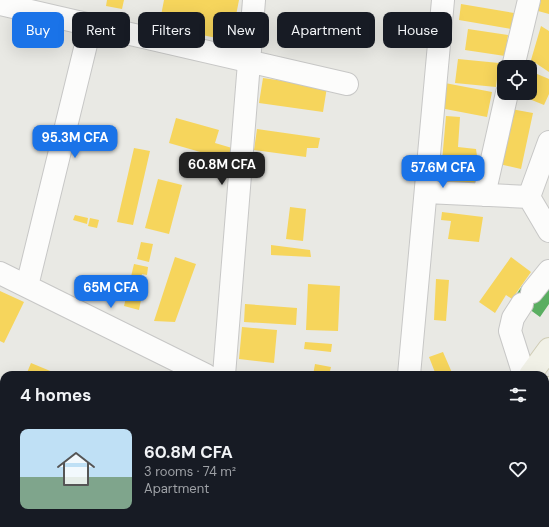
<!DOCTYPE html>
<html lang="en">
<head>
<meta charset="utf-8">
<style>
  body { margin:0; font-family:"DM Sans",sans-serif; background:#20242c; color:#f1f3f6; height:100vh; display:flex; flex-direction:column; font-size:15px; white-space:nowrap }
  * { box-sizing:border-box; margin:0 }
  p { font-size:13px; color:#9ea1a6 }
  .icon { flex:none; width:22px; height:22px; fill:none; stroke:currentColor; stroke-width:2; stroke-linecap:round; stroke-linejoin:round }
  .map { position:relative; flex:1; overflow:hidden }
  .details { position:absolute; left:0px; top:371px; width:549px; height:156px; display:flex; flex-direction:column; background:#171b24; border-radius:12px 12px 0 0; box-shadow:0 4px 16px #0002 }
  .details>* { flex:none }
  .banner { position:absolute; left:12px; top:12px; width:525px; height:36px; display:flex; gap:8px }
  .buttons { position:absolute; left:497px; top:60px; display:grid; gap:8px }
  .buttons a { display:grid; place-items:center; width:40px; height:40px; border-radius:8px; background:#171b24; box-shadow:0 4px 16px #0002; font-size:20px }
  .price { position:absolute; translate:-50% -34px; padding:0 9px; border-radius:8px; background:#1a73e8; color:#fff; font-size:13px; line-height:26px; filter:drop-shadow(0 1px 2px #0008) }
  .price::after { content:''; position:absolute; left:50%; top:24px; width:12px; height:9px; margin-left:-6px; background:inherit; clip-path:polygon(0 0,100% 0,50% 100%) }
  .price.selected { background:#222; color:#fff }
  ul { padding:0; list-style:none }
  li { display:flex; align-items:center; gap:12px; height:100px; padding:0 20px }
  li+li { border-top:1px solid #363941 }
  li span { display:grid; place-items:center; flex:none; width:112px; height:80px; border-radius:8px; color:#555 }
  li>.icon { margin-inline-start:auto }
  span .icon { width:48px; height:48px; fill:#fffc; stroke-width:1 }
  li b { font-size:17px }
  h2 { display:flex; justify-content:space-between; align-items:center; height:48px; padding:0 20px; font-size:17px }
  .tag { padding:0 14px; border-radius:8px; background:#171b24; box-shadow:0 4px 16px #0002; font-size:14px; line-height:36px }
  .tag.selected { background:#1a73e8; color:#fff }
  .map>svg:first-child { display:block }
</style>
</head>
<body>
<div class="map">
<svg width="549" height="527" viewBox="0 0 549 527">
  <rect width="100%" height="100%" fill="#e9e9e4"/>
  <!-- homes -->
  <path fill="#f6d55c" d="M 107,0 L 124,0 L 122,9 L 106,6 Z
    M 164,0 L 239,0 L 231,41 L 159,26 Z
    M 541,0 L 549,0 L 549,14 L 538,11 Z
    M 461,4 L 514,13 L 511,29 L 459,20 Z
    M 541,26 L 549,31 L 549,72 L 531,60 Z
    M 468,29 L 508,35 L 505,56 L 465,50 Z
    M 458,59 L 499,63 L 496,87 L 455,83 Z
    M 530,71 L 549,79 L 549,94 L 544,105 L 517,94 L 530,93 Z
    M 263,78 L 327,87 L 323,112 L 259,103 Z
    M 445,83 L 492,92 L 487,117 L 440,108 Z
    M 511,109 L 533,113 L 521,169 L 499,164 Z
    M 446,116 L 460,117 L 458,147 L 476,149 L 477,156 L 480,158 L 477,188 L 440,184 Z
    M 176,118 L 219,130 L 215,143 L 232,148 L 228,160 L 169,143 Z
    M 257,129 L 320,138 L 318,148 L 307,148 L 306,157 L 254,150 Z
    M 134,148 L 150,151 L 133,225 L 117,222 Z
    M 158,179 L 182,185 L 169,234 L 145,228 Z
    M 290,207 L 306,209 L 303,241 L 286,239 Z
    M 442,212 L 483,217 L 479,242 L 448,239 L 451,221 L 441,220 Z
    M 75,215 L 88,218 L 87,224 L 73,220 Z
    M 90,218 L 99,220 L 97,228 L 88,226 Z
    M 141,242 L 153,244 L 149,262 L 137,259 Z
    M 271,245 L 310,250 L 311,257 L 271,255 Z
    M 175,257 L 196,264 L 175,322 L 154,321 Z
    M 511,257 L 531,272 L 512,299 L 506,295 L 495,313 L 479,302 Z
    M 134,264 L 148,267 L 147,275 L 142,274 L 137,294 L 142,295 L 139,310 L 124,306 Z
    M 436,279 L 449,280 L 446,321 L 434,320 Z
    M 308,284 L 340,286 L 338,331 L 306,330 Z
    M 0,291 L 24,302 L 4,343 L 0,341 Z
    M 245,304 L 297,308 L 296,325 L 244,322 Z
    M 242,327 L 277,330 L 274,363 L 239,359 Z
    M 305,342 L 332,344 L 331,352 L 304,349 Z
    M 443,352 L 453,375 L 436,375 L 429,357 Z
    M 31,363 L 60,375 L 26,375 Z
    M 315,364 L 331,367 L 329,375 L 313,375 Z
    M 549,499 L 549,527 L 545,524 L 545,504 Z
    M 225,523 L 254,523 L 253,527 L 225,527 Z
    M 263,523 L 285,523 L 285,527 L 262,527 Z"/>
  <!-- public -->
  <path fill="#5aae61" d="M 549,278 L 549,304 L 540,317 L 514,298 L 522,286 L 532,292 Z"/>
  <g fill="none" stroke-linecap="round" stroke-linejoin="round">
    <defs>
      <path id="minor" d="M 0,4 L 347,84
        M 513,67 L 529,0
        M 549,142 L 529,197 L 549,231
        M 426,192 L 529,197
        M 484,195 L 507,93
        M 0,273 L 206,375
        M 27,286 L 91,24
        M 532,292 L 549,271
        M 522,304 L 513,318 L 510,331 L 524,375
        M 224,375 L 254,0
        M 409,375 L 443,0
        M 0,522 L 10,527
        M 217,527 L 217,523
        M 303,527 L 304,523
        M 396,527 L 396,523"/>
      <path id="major" d="M 530,375 L 549,349
        M 545,393 L 549,388
        M 416,527 L 419,523
        M 443,527 L 446,523"/>
    </defs>
    <!-- minor casing -->
    <use href="#minor" stroke="#c7c7c6" stroke-width="24"/>
    <!-- major casing -->
    <use href="#major" stroke="#cfccb5" stroke-width="24"/>
    <!-- minor -->
    <use href="#minor" stroke="#fcfcfb" stroke-width="22"/>
    <!-- major -->
    <use href="#major" stroke="#f1f1e7" stroke-width="22"/>
  </g>
</svg>
<div class="buttons">
<a><svg class="icon" aria-label="locate" viewBox="0 0 24 24"><circle cx="12" cy="12" r="6"/><path d="M12 2v4M12 18v4M2 12h4M18 12h4"/></svg></a>
</div>
<b class="price" style="left:75px;top:159px">95.3M CFA</b>
<b class="price selected" style="left:222px;top:186px">60.8M CFA</b>
<b class="price" style="left:443px;top:189px">57.6M CFA</b>
<b class="price" style="left:111px;top:309px">65M CFA</b>
<div class="banner">
<a class="tag selected">Buy</a>
<a class="tag">Rent</a>
<a class="tag">Filters</a>
<a class="tag">New</a>
<a class="tag">Apartment</a>
<a class="tag">House</a>
</div>
<section class="details">
<h2>4 homes<svg class="icon" aria-label="filters" viewBox="0 0 24 24"><path d="M4 7h16M4 17h16"/><circle cx="9" cy="7" r="2"/><circle cx="15" cy="17" r="2"/></svg></h2>
<ul>
<li><span style="background:linear-gradient(#bfe0f5 60%,#7fa58c 0)"><svg class="icon" aria-label="home" viewBox="0 0 24 24"><path d="M3 11l9-7 9 7M6 9v11h12V9"/></svg></span><div><b>60.8M CFA</b><p>3 rooms · 74 m²</p><p>Apartment</p></div><svg class="icon" aria-label="heart" viewBox="0 0 24 24"><path d="M12 20l-8-8c-3-5 5-10 8-4 3-6 11-1 8 4z"/></svg></li>
</ul>
</section>
</div>
</body>
</html>
